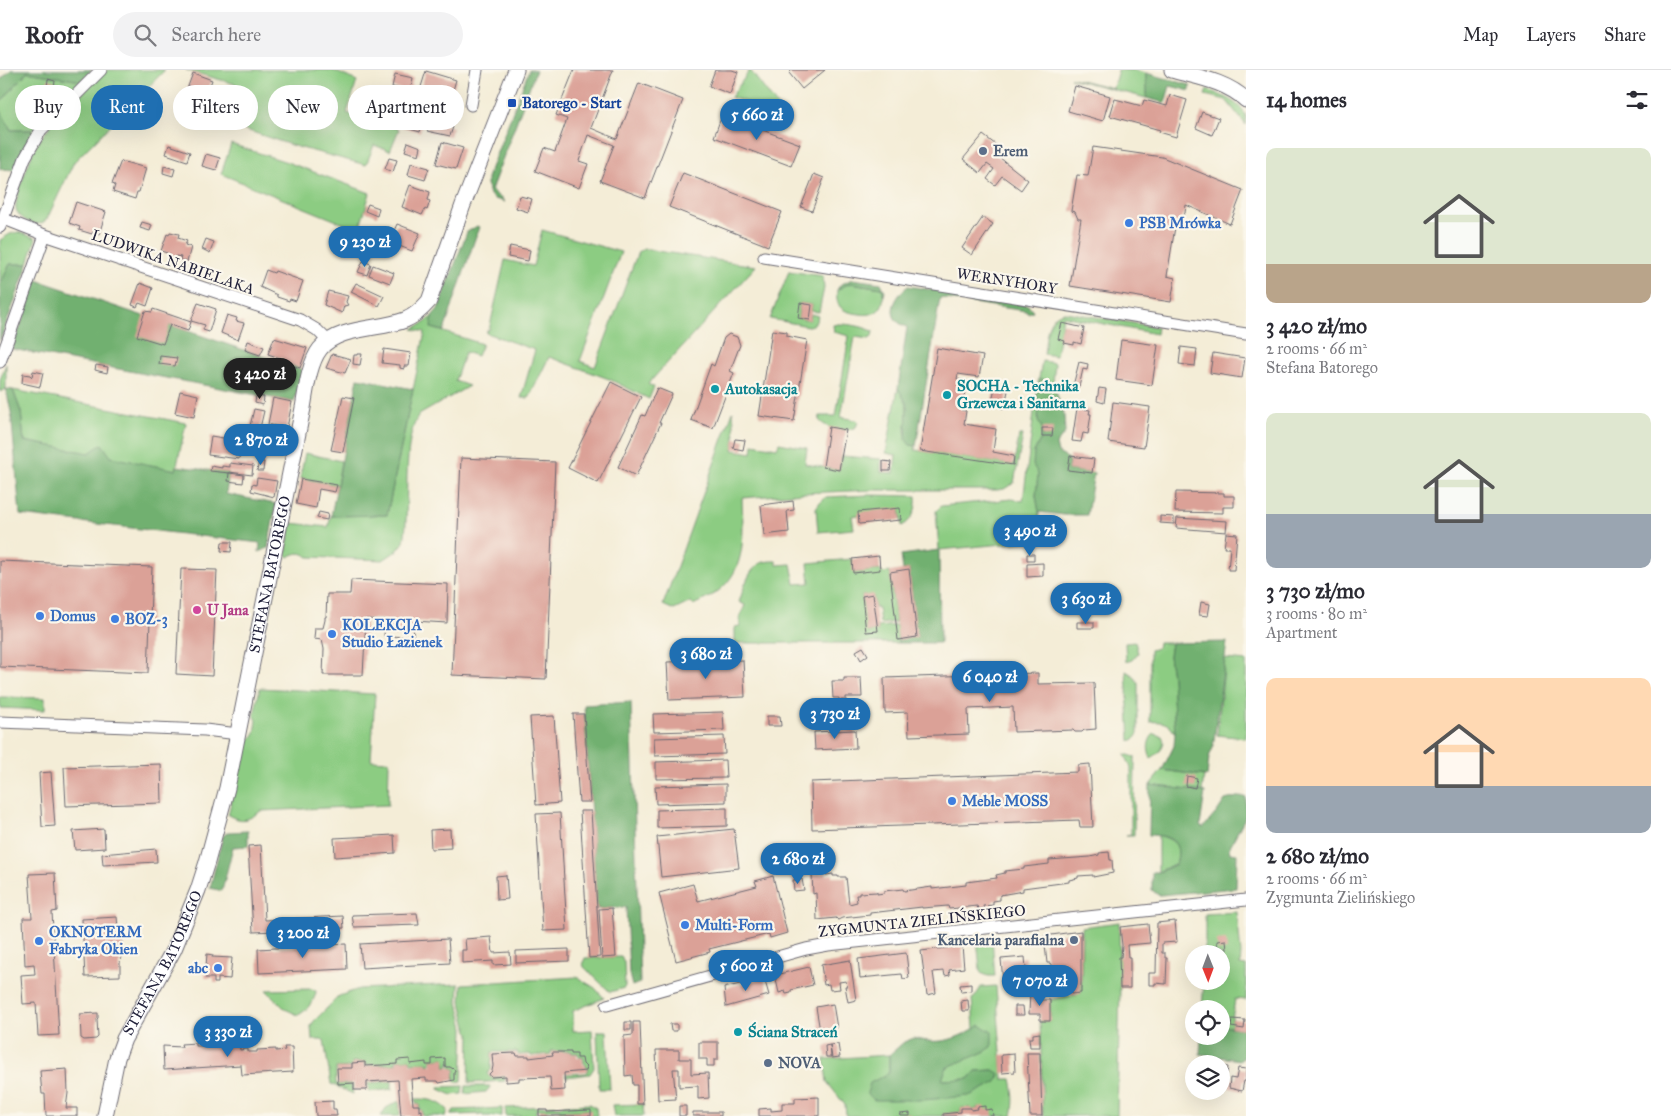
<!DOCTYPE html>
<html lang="en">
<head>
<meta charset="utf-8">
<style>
  body { margin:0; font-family:"IM FELL Great Primer",serif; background:#f2f2f3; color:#2b2b33; height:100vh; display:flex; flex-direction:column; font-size:19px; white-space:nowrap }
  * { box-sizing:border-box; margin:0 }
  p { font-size:16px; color:#7c7c81 }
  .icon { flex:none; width:28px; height:28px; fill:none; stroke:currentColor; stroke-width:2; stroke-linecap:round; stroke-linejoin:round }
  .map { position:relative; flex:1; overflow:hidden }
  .side { display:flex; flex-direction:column; background:#fff; width:425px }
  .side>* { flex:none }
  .banner { position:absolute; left:15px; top:15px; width:475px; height:45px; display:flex; gap:10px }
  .needle { width:32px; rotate:179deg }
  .controls { position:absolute; left:1185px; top:875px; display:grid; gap:10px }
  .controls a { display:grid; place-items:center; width:45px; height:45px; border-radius:50%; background:#fff; box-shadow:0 5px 20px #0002; font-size:25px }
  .price { position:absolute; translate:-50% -42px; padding:0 11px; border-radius:18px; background:#1f6fb2; color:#fff; font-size:16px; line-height:32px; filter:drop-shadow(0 1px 2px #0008) }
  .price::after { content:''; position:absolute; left:50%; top:30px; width:15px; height:11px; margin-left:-8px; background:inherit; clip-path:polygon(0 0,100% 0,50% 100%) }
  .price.current { background:#222; color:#fff }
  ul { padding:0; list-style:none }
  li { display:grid; align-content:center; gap:10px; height:265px; padding:0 20px }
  li span { display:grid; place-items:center; height:155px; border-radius:10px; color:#555 }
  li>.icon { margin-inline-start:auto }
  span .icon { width:90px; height:90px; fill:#fffc; stroke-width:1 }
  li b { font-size:21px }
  h2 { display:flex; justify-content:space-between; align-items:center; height:60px; padding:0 20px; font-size:21px }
  .tag { padding:0 18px; border-radius:22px; background:#fff; box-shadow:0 5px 20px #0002; font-size:18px; line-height:45px }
  .tag.current { background:#1f6fb2; color:#fff }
  header { display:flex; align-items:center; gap:30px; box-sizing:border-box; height:70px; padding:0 25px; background:#fff; border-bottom:1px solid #e1e1e2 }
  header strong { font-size:24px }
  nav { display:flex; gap:28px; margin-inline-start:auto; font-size:18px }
  .search { width:350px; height:45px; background:#f2f2f3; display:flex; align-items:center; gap:12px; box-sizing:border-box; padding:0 18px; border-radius:28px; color:#7c7c81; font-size:19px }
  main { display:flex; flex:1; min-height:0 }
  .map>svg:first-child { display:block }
</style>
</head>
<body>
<header>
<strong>Roofr</strong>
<div class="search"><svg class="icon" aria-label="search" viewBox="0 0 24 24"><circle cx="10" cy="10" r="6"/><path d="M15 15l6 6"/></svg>Search here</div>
<nav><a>Map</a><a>Layers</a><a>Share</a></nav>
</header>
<main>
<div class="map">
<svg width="1246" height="1046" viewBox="0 0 1246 1046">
  <rect width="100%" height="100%" fill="#fbf7ec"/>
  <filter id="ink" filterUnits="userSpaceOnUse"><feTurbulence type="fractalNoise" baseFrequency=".02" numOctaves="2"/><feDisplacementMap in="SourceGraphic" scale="10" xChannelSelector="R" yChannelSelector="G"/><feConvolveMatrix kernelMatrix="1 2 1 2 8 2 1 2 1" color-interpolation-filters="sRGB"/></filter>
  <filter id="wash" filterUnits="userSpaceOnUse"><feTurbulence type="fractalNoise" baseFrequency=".0096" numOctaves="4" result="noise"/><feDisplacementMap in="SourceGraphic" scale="20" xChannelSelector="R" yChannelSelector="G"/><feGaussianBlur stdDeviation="1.12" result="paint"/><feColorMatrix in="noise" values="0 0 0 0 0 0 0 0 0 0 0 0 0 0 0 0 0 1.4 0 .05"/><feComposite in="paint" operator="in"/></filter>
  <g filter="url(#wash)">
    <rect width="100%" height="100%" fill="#f4edd7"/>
    <!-- green -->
    <path fill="#8ccc82" stroke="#57775e" d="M 107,0 L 165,0 L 74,92 L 47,149 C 41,155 37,155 29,152 C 24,150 17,144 16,139 C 14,130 31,85 36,76 C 53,47 83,23 107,0 Z
      M 186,0 L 332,0 L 357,11 L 347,43 L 399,59 L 390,81 L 374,75 L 366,95 L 294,76 L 231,55 L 242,16 Z
      M 750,0 L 785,46 L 731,27 Z
      M 1118,0 L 1135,0 L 1146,3 C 1145,12 1149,20 1146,28 L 1070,8 L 1072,8 L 1113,18 Z
      M 27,2 L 81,11 L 33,60 L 11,60 L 0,39 L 0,33 Z
      M 1207,20 C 1220,24 1242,33 1246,47 C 1246,50 1246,53 1246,55 L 1226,30 L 1205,25 Z
      M 231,74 L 287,92 L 370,123 L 359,160 L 221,104 Z
      M 542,160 L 621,182 L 580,291 L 595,297 L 638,182 L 644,179 L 756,196 L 648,314 L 654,317 L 649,329 L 609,309 L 549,287 L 529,328 L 521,328 L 535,280 L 486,263 L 487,260 L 489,260 L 505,190 L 533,196 Z
      M 18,162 L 36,168 L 28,194 L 10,194 L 0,215 L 0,170 L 10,164 Z
      M 789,201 L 823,206 L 824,218 L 819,242 L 811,241 L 812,235 L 800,233 L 798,248 L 810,250 L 811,244 L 818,246 C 816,252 815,255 808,256 L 770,249 Z
      M 850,213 L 882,218 C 887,236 878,247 860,244 C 844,242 835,239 837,220 Z
      M 1065,242 L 1157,257 L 1156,264 L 1063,246 L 1056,286 L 1044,284 C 1046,269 1046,244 1065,242 Z
      M 432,246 L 432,258 L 482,274 L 477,286 L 465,282 L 455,311 L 469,316 L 419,345 C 401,371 410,438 404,472 L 398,480 L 383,490 L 309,487 C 302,482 296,482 289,487 L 286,485 L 291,453 L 328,457 L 331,446 L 387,445 L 425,262 L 413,259 L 426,252 Z
      M 838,254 C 850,254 861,256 873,261 L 872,267 L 869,269 L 855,267 L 841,347 L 856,350 L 858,352 L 856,357 C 846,363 826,359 819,350 L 820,346 L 836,346 L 849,266 L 834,262 L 833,255 Z
      M 1042,291 L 1055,293 L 1053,313 L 1039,308 Z
      M 6,294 L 6,319 L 0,322 L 0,310 Z
      M 898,318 L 907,334 L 907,350 L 905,361 L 910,375 L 916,376 L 915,380 L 1014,395 L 1019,365 L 1023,365 L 1014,413 L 1004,419 L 997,420 L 874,420 L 803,423 L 742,428 C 743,462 748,499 717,522 C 710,528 701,531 693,535 L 691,532 L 674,540 L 663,535 L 733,341 L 735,369 L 733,380 L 752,383 L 753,374 L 777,378 L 779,373 L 807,378 L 805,394 L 839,400 L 842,386 L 881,389 L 881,402 L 894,403 L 896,385 L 886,383 Z
      M 13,320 L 186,353 L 176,400 L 24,371 L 21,342 Z
      M 1036,327 L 1039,334 L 1038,351 L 1042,358 L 1042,366 L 1034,382 L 1038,404 L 1036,426 L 1039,442 L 1036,471 L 939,480 L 936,441 L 941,436 L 1012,429 L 1023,431 Z
      M 305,383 L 341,391 L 337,415 L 300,408 Z
      M 869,425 L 916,426 C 917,439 914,449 902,456 L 900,439 L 852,446 L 854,459 L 818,462 L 816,438 L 820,432 L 826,427 Z
      M 852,489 L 854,503 L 880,500 L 882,503 L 890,502 L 896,552 L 880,554 L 878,538 L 875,538 L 873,525 L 862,526 L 867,562 L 878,561 L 877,557 L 897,555 L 898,573 L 735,573 L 735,557 L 740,556 L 740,547 L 745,535 L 739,532 C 744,519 748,497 764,492 C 768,491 772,491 776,491 L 777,495 L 791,494 L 795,514 L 810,513 L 808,493 Z
      M 1135,572 L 1138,583 L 1132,590 L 1126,592 L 1125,573 Z
      M 1158,573 L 1171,573 L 1169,586 L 1172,606 L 1175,664 C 1169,652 1162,651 1150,652 L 1150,580 L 1157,578 Z
      M 1225,589 L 1246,591 L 1246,668 L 1217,665 Z
      M 1126,601 L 1134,606 L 1138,613 L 1138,664 L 1134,669 L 1130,671 Z
      M 260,618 L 375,624 L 371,690 L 389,691 L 388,735 L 261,741 C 248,750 243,753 228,745 L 247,671 L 255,664 L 257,650 L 254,645 Z
      M 0,627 L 45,628 L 45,640 L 0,638 Z
      M 1154,664 L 1162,666 C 1167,675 1160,683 1151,688 C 1147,681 1147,670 1154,664 Z
      M 1125,684 L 1135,687 L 1134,765 L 1126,765 L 1131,764 L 1131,698 Z
      M 1162,700 L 1204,706 L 1202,722 L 1150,715 Z
      M 1158,765 C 1175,770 1182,776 1176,793 L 1158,802 Z
      M 1237,842 L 1241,884 L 1240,895 L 1246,896 L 1246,930 L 1235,929 L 1231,957 L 1221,956 L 1221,939 L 1202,939 L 1204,911 L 1221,911 L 1221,884 L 1205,884 L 1205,844 Z
      M 1119,852 L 1120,918 L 1117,1046 L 1043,1046 L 1040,951 L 1050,951 L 1050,930 L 1081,923 L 1082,857 Z
      M 992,867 L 995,906 L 988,906 L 981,903 L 980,900 L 977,869 Z
      M 621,887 L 624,892 L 625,916 L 624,918 L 610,922 L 584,897 L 583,893 L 585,888 Z
      M 577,907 L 595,918 L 604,928 L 573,941 L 573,961 L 592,960 L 594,998 L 590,1004 L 566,1007 L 566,1004 L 586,1003 L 588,998 L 584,993 L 583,987 L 579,987 L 578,983 L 572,983 L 571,981 L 551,981 L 551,984 L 531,986 L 530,984 L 518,985 L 518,982 L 492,982 L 491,1000 L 487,1004 L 491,1008 L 505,1007 L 505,1011 L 469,1013 L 470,963 L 468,961 L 461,932 L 462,914 Z
      M 459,914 L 458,932 L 464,958 L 462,1011 L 455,1012 L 454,1004 L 456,1000 L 451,997 L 451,993 L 449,993 L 449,996 L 446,997 L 444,988 L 431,989 L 431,994 L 427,995 L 427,992 L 411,993 L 410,989 L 396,990 L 396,994 L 366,995 L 365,992 L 352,992 L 352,997 L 336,998 L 336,1014 L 352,1014 L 353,1024 L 331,1014 L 324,970 L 312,970 L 311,956 L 314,951 L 339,926 L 359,919 Z
      M 996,916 L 1003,1009 L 1011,1009 C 1014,1022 1015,1032 1012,1046 L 993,1046 L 985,1040 L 977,1037 L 978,1039 L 971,1040 L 970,1038 L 961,1038 L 961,1042 L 943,1044 L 942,1046 L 910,1046 L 909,1043 L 901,1044 L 900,1046 L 894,1046 L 893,1044 L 887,1046 L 846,1046 L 845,1035 L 827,1012 L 824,989 L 889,985 L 889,1003 L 923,1030 L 993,1000 L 976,1001 L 969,1009 L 942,1010 L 946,998 L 962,990 L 984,982 L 992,976 L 980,956 L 974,959 L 972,929 L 975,927 L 981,917 Z
      M 312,919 L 316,921 C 316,929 306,942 298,945 L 285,939 L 266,920 Z
      M 597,961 L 607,961 L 610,1019 L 599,1019 Z
      M 392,1011 L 392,1019 L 369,1022 L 368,1013 Z
      M 463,1016 L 462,1024 L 452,1025 L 439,1019 L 439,1017 Z
      M 466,1016 L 491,1016 L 486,1022 L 465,1024 Z
      M 415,1029 C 429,1029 438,1030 448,1040 L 446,1046 L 423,1046 L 422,1040 L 420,1040 L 419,1034 L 416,1034 Z
      M 399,1031 L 400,1046 L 381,1046 L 386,1038 Z
      M 590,1034 L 596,1038 L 597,1046 L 591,1046 L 590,1040 L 560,1041 L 559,1039 L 536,1040 L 536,1046 L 506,1046 L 505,1038 Z
      M 643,1034 L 644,1046 L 614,1046 L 612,1035 Z
      M 502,1038 L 502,1046 L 483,1046 L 482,1044 L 451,1045 L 454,1040 Z"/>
    <!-- forest -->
    <path fill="#71b070" stroke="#4a6956" d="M 11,0 L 92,0 L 81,11 L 27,2 L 0,33 L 0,10 Z
      M 529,0 L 536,0 L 491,120 L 505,132 L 495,129 L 490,125 L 487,114 L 487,108 Z
      M 1146,3 L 1190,15 L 1190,21 L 1170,16 L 1165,33 L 1146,28 C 1149,20 1145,12 1146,3 Z
      M 0,39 L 11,60 L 33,60 L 15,100 L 0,99 Z
      M 477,156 L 479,157 L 444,261 L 431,258 L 432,246 L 438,239 L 467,162 Z
      M 10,194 L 28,194 L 0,271 L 0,215 Z
      M 852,209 L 881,213 L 885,221 L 884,226 L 882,218 L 850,213 L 837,220 L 840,215 Z
      M 37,210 L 303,300 L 294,332 L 12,279 Z
      M 908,216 L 1028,235 L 1033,240 L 1032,242 L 1027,243 L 1026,241 L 940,228 L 916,376 L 910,375 L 906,370 L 907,334 L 898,318 L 907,257 C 884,249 893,228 908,216 Z
      M 358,308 L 413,319 L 387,445 L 331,446 Z
      M 1039,308 L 1053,313 L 1064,344 L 1065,363 L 1056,374 L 1058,383 L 1069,389 L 1068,400 L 1094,403 L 1087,445 L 1064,445 L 1039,442 L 1036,426 L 1038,404 L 1033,395 L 1034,382 L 1042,366 L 1042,358 L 1038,351 L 1039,334 L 1036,327 Z
      M 6,319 L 13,320 L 21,342 L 24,371 L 89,383 L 102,374 L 111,387 L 176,400 L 177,396 L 229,403 L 226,424 L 276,434 L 268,478 L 259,482 L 260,473 L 20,445 L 11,342 Z
      M 939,480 L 940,573 L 898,573 L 898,570 L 917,567 L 909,500 L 903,500 L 901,485 Z
      M 1227,572 L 1213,678 L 1209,687 L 1207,706 L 1162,700 L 1174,676 L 1175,664 L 1172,606 L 1169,586 L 1171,573 Z
      M 631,632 L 640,913 L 632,916 L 629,904 L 626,837 L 597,839 L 584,635 Z
      M 1150,715 L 1205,722 L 1200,756 L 1203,758 L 1217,742 L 1225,730 L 1241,726 L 1246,728 L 1246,746 L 1229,778 L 1230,783 L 1237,784 L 1236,818 L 1161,825 L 1158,825 L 1152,820 L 1152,802 L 1159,802 L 1176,794 C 1183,771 1169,765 1149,765 Z
      M 248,761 L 248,776 L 233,777 L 222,821 L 210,818 L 223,766 L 228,762 Z
      M 980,955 L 992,962 L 992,977 C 979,986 962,990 946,998 L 942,1010 L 969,1009 L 976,1001 L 993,1000 L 1000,1004 L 997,1012 L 969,1026 L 923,1030 L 874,1030 L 867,1023 L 870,1013 L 889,1003 L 889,985 L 904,972 L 914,968 C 940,976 957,969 980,955 Z
      M 1221,956 L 1246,959 L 1246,986 L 1239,990 L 1200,984 L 1201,966 L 1221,966 Z"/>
    <g id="blocks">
      <!-- building -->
      <path fill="#dba197" d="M 574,0 L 613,0 L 591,58 L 617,69 L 639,13 L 683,30 L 645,128 L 600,111 L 614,75 L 588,65 L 579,91 L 588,94 L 579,118 L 535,101 L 544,78 L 555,82 L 567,49 L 556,45 Z
        M 715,0 L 732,0 L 738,2 L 730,24 L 709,16 Z
        M 792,0 L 825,0 L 802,19 L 789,3 Z
        M 426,1 L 456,10 L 450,30 L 420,20 Z
        M 193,3 L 212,10 L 203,34 L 184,27 Z
        M 395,4 L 413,8 L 410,21 L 392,17 Z
        M 48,9 L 55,11 L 54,18 L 47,17 Z
        M 1075,16 L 1110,26 L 1103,51 L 1068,41 Z
        M 223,19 L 237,23 L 231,39 L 218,34 Z
        M 1170,25 L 1187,30 L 1176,67 L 1159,62 L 1160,60 L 1110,46 L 1115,29 L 1142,36 L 1144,30 L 1167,36 Z
        M 1202,42 L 1219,48 L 1212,65 L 1196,58 Z
        M 722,45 L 800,74 L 791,96 L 714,67 Z
        M 406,46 L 415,49 L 415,52 L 422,54 L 420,62 L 403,57 Z
        M 429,51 L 453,57 L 450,66 L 427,61 Z
        M 983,65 L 1000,78 L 995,84 L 1028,110 L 1021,120 L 1002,106 L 995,115 L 987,109 L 994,99 L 987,94 L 980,103 L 963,89 Z
        M 408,72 L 421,77 L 419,85 L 405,81 Z
        M 442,72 L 463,78 L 456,99 L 436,94 Z
        M 169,75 L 190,82 L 187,91 L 166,84 Z
        M 1093,77 L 1162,87 L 1243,120 L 1230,154 L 1186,135 L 1185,143 L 1175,157 L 1167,206 L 1175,208 L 1171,232 L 1070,216 L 1081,149 L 1078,149 L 1075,142 L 1071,141 L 1077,105 L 1088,106 Z
        M 206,84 L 220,88 L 216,100 L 202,96 Z
        M 389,88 L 397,90 L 393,102 L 385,99 Z
        M 121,91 L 146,98 L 139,122 L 137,122 L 135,129 L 113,122 L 115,115 L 112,114 Z
        M 411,93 L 429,98 L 425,110 L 408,105 Z
        M 164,96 L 175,99 L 173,106 L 163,103 Z
        M 683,103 L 782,142 L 768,176 L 669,137 Z
        M 814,104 L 824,108 L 812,141 L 801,137 Z
        M 410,115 L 430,122 L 428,130 L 430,131 L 427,140 L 425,139 L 422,145 L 402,137 Z
        M 520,126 L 532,129 L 528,142 L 516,138 Z
        M 76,132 L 106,142 L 99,164 L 93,162 L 92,164 L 79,160 L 80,157 L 69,153 Z
        M 368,134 L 379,138 L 377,146 L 365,141 Z
        M 983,147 L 993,154 L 972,185 L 962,178 Z
        M 142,152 L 152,155 L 150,161 L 140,158 Z
        M 397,154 L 420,163 L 412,181 L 389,172 Z
        M 170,162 L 179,164 L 178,168 L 187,171 L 185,175 L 191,177 L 187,192 L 180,190 L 181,187 L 176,186 L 175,190 L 169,187 L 170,184 L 161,181 L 167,164 L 169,165 Z
        M 206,169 L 214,172 L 210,183 L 202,179 Z
        M 510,176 L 530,180 L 528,191 L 508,187 Z
        M 363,191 L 371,194 L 367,205 L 358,202 Z
        M 373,195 L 394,203 L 390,213 L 369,205 Z
        M 266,200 L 274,203 L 275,201 L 303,211 L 296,231 L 290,229 L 289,231 L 277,227 L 277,225 L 260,217 Z
        M 140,213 L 153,218 L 147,236 L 139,233 L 137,237 L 132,235 Z
        M 356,213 L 384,226 L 379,236 L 351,222 Z
        M 328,221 L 348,226 L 346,232 L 348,235 L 344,236 L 342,243 L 324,235 Z
        M 198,233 L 216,239 L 209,262 L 203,260 L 205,255 L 191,251 Z
        M 800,233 L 812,235 L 810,250 L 798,248 Z
        M 153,239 L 191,252 L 188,261 L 170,255 L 163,274 L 137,266 L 145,241 L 152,242 Z
        M 227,245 L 237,248 L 236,251 L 244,253 L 238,270 L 221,263 Z
        M 1062,253 L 1084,258 L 1081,274 L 1074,272 L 1074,275 L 1064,273 L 1065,271 L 1058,269 Z
        M 772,260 L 787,262 L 787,266 L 807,270 L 794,351 L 759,346 Z
        M 729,264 L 737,267 L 740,275 L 730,301 L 734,303 L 713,358 L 691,350 L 711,294 L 714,296 L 724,268 Z
        M 274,268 L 307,278 L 300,298 L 282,292 L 283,289 L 268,284 Z
        M 1121,270 L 1158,275 L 1152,315 L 1116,310 Z
        M 248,271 L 264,277 L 260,285 L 245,280 Z
        M 1181,277 L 1197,279 L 1195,296 L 1179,294 Z
        M 937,278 L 983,286 L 979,307 L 958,304 L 957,309 L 967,311 L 961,340 L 966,341 L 964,354 L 996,359 L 993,382 L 1014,386 L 1013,395 L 920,381 Z
        M 384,279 L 411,283 L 409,296 L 404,296 L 404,299 L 400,298 L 400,295 L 382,293 Z
        M 1213,283 L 1245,288 L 1242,308 L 1210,303 Z
        M 332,284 L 351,289 L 345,303 L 326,298 Z
        M 357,284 L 362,284 L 360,295 L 353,294 L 354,285 L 357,285 Z
        M 160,286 L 177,288 L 175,296 L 159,294 Z
        M 1079,292 L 1088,294 L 1087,300 L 1083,299 L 1079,317 L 1073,316 Z
        M 96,295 L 108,297 L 107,303 L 95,300 Z
        M 33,301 L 43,303 L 40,317 L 22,313 L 23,304 L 30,305 L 32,307 Z
        M 611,312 L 641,327 L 598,413 L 568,398 Z
        M 657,318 L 672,324 L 659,353 L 661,353 L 636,406 L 618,397 L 642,345 L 645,346 Z
        M 995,318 L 1008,321 L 1004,339 L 991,334 Z
        M 1099,318 L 1106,319 L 1104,333 L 1097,331 Z
        M 180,321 L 198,325 L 194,347 L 175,343 Z
        M 256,326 L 264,327 L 263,335 L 255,333 Z
        M 343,326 L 354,328 L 343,382 L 331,380 Z
        M 273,328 L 292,332 L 287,358 L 268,354 Z
        M 1113,332 L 1150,337 L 1144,377 L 1108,372 Z
        M 1077,338 L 1090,340 L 1089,344 L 1091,344 L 1088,364 L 1083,363 L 1081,372 L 1072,371 Z
        M 254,339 L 264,341 L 260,358 L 250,356 Z
        M 829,357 L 846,360 L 839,400 L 823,397 Z
        M 1042,358 L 1053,358 L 1052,366 L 1042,366 Z
        M 211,366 L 241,371 L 239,389 L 208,385 Z
        M 735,369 L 745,370 L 743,380 L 733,378 Z
        M 1070,386 L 1094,389 L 1092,403 L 1068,400 Z
        M 461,388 L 555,392 L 546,609 L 452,605 Z
        M 259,391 L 264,392 L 263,401 L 257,401 Z
        M 883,391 L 891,392 L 890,401 L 883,401 Z
        M 230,393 L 253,396 L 252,405 L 229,402 L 229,403 L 244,405 L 243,413 L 228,411 L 229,403 L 210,401 L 211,396 L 222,398 L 222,396 L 230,397 Z
        M 257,408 L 277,411 L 274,427 L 251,421 L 252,414 L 256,415 Z
        M 301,409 L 337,415 L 335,422 L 319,419 L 316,438 L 296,434 Z
        M 1176,422 L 1224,423 L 1224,426 L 1234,426 L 1234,437 L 1223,437 L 1223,443 L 1175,442 Z
        M 793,431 L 794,440 L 787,441 L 789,462 L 764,465 L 761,435 Z
        M 900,438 L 901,450 L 859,454 L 858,442 Z
        M 319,442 L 328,444 L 327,450 L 317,448 Z
        M 1160,446 L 1174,447 L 1174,454 L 1160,453 Z
        M 1177,448 L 1227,451 L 1226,462 L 1176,458 Z
        M 1226,463 L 1237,464 L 1234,500 L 1228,500 L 1230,478 L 1224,478 Z
        M 222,472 L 232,472 L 231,482 L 221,481 Z
        M 1027,484 L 1034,484 L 1034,490 L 1027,490 Z
        M 879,486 L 880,500 L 853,503 L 852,489 Z
        M 0,491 L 152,497 L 148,603 L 0,597 Z
        M 1043,493 L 1043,506 L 1027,507 L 1027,494 Z
        M 181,499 L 217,500 L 212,606 L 176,604 Z
        M 909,499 L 917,567 L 898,570 L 890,502 Z
        M 351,510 L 448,514 L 447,553 L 414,551 L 413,567 L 384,566 L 385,550 L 366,549 L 363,605 L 323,605 L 324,579 L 322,570 L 314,569 L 315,558 L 323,558 L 325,550 L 325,547 L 326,547 L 327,524 L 350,524 Z
        M 873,524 L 878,561 L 866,562 L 862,526 Z
        M 1201,532 L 1210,534 L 1208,546 L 1199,545 Z
        M 1077,552 L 1094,552 L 1094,558 L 1077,558 Z
        M 863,577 L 868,585 L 861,590 L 856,581 Z
        M 743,590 L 745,627 L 669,630 L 667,592 Z
        M 1038,603 L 1038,614 L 1094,613 L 1096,659 L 1084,660 L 1082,662 L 1075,662 L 1073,660 L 1014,662 L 1013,637 L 968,639 L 969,664 L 909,666 L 908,642 L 885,643 L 884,608 Z
        M 844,608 L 861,608 L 862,627 L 846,627 L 846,630 L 839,630 L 839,628 L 833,628 L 832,611 L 844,611 Z
        M 723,642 L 724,660 L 654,662 L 653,644 Z
        M 573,644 L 584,644 L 590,732 L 579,732 Z
        M 554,646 L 560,733 L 536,735 L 530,647 Z
        M 767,646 L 780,646 L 781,656 L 767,656 Z
        M 855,660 L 856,678 L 815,680 L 814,662 Z
        M 724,666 L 725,684 L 655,686 L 654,668 Z
        M 725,690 L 726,708 L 656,709 L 656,692 Z
        M 161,694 L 162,733 L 66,736 L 64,697 Z
        M 1090,694 L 1093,757 L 1080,757 L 1079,750 L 812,759 L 811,712 L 1078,702 L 1078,695 Z
        M 51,702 L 55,756 L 42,757 L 39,703 Z
        M 1187,706 L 1197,708 L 1195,718 L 1186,716 Z
        M 726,714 L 726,732 L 656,734 L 655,716 Z
        M 727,738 L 727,756 L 657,758 L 657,740 Z
        M 580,741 L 591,741 L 600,887 L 589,888 Z
        M 560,743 L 567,860 L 543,861 L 536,744 Z
        M 104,759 L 105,778 L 75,780 L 73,761 Z
        M 450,759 L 451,778 L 431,779 L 430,760 Z
        M 734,759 L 739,798 L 661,807 L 657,767 Z
        M 394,765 L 395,783 L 335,787 L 334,768 Z
        M 261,775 L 265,850 L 343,846 L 344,858 L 253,862 L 248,776 Z
        M 156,779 L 157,792 L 103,795 L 102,784 Z
        M 1109,782 L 1110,790 L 1112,790 L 1113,803 L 1093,807 L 1093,805 L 1078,806 L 1078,808 L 1069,810 L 1069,812 L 1023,818 L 1023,821 L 1000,825 L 1000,830 L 993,831 L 993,835 L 983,836 L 984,839 L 978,839 L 977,836 L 949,839 L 948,836 L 922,838 L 922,837 L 870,843 L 870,845 L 842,848 L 838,850 L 836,848 L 817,850 L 816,823 L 813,824 L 812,805 L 826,803 L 826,805 L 833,804 L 833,806 L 838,806 L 838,807 L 846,807 L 849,834 L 857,832 L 856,825 L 859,825 L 859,823 L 877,822 L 877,824 L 884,823 L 884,821 L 903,819 L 904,821 L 932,817 L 932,819 L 966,815 L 966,812 L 997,808 L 996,805 L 1005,803 L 1005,801 L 1024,799 L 1024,797 L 1049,794 L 1049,790 L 1090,787 L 1099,785 L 1099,783 Z
        M 55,803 L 57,841 L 52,842 L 59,965 L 38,966 L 36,933 L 23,934 L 21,905 L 35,904 L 34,894 L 25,895 L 23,848 L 32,848 L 29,804 Z
        M 506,805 L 508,829 L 497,830 L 496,806 Z
        M 773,806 L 787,863 L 770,868 L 769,864 L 709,879 L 710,882 L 676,891 L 659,823 L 693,814 L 698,831 L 757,816 L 755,811 Z
        M 802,809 L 804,820 L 794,821 L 793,810 Z
        M 612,838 L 616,887 L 602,888 L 599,839 Z
        M 417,843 L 419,855 L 354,857 L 352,845 Z
        M 117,847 L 118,859 L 121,867 L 123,876 L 120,893 L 120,906 L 85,907 L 82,849 Z
        M 1175,851 L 1177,872 L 1162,873 L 1162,883 L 1165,883 L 1165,888 L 1167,888 L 1166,914 L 1155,913 L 1155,915 L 1149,915 L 1149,903 L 1156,903 L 1157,853 Z
        M 1148,854 L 1150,873 L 1127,875 L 1128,887 L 1130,887 L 1130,918 L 1120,918 L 1119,887 L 1121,887 L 1122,875 L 1120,857 Z
        M 1081,861 L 1081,923 L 1071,924 L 1069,897 L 1053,898 L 1050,893 L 1047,893 L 1044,866 Z
        M 491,867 L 493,883 L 510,882 L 511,894 L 493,895 L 493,891 L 462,893 L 462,880 L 466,880 L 465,869 Z
        M 448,869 L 450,893 L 362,898 L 360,874 Z
        M 1226,870 L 1227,880 L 1218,881 L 1217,871 Z
        M 346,874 L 347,899 L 259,903 L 258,879 Z
        M 962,876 L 964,898 L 949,900 L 950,905 L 945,906 L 944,901 L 933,902 L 936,923 L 927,925 L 921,881 Z
        M 569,879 L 569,891 L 516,893 L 516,881 Z
        M 906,883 L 909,908 L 903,909 L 902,904 L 860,908 L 858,889 Z
        M 207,884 L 213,885 L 212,887 L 232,888 L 230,909 L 218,908 L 218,913 L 214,913 L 214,908 L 205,908 Z
        M 1025,887 L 1027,909 L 1003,911 L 1001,889 Z
        M 850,890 L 856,930 L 848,932 L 845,916 L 847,916 L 846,911 L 839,912 L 840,919 L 830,920 L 829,914 L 824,915 L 821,895 Z
        M 809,897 L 813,915 L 791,920 L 791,923 L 786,924 L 785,921 L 779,923 L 775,905 Z
        M 764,908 L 769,925 L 726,937 L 724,918 Z
        M 971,914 L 971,921 L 961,922 L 960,915 Z
        M 1030,921 L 1039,921 L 1039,930 L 1050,930 L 1050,951 L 1040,951 L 1040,944 L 1029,944 Z
        M 968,930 L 969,941 L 962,941 L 961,931 Z
        M 833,934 L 837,958 L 820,961 L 816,937 Z
        M 1015,936 L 1023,936 L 1024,945 L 1015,945 Z
        M 98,943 L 98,948 L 97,949 L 98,967 L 96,969 L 84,970 L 81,968 L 80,944 Z
        M 1232,949 L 1245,950 L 1244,959 L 1231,957 Z
        M 625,952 L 631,952 L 631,960 L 625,960 Z
        M 633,952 L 640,952 L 643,1034 L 637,1034 L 637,1015 L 633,1015 L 632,1005 L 625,1006 L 624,966 L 633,965 Z
        M 670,954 L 677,954 L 677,961 L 671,961 Z
        M 1040,963 L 1040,977 L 1030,977 L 1029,968 L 1033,968 L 1033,964 Z
        M 239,970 L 240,980 L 248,979 L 248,982 L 257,982 L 257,980 L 276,979 L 276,981 L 285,980 L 284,977 L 292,977 L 293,1002 L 242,1005 L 241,995 L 164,1000 L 163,976 L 182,977 L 181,974 L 196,973 L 196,976 L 204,976 L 204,974 L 223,973 L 223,975 L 232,974 L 232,971 Z
        M 699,972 L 718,972 L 718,990 L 714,990 L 714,996 L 707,996 L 707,989 L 699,989 Z
        M 838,974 L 840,987 L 832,988 L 830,975 Z
        M 830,975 L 831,987 L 826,987 L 825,976 Z
        M 656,980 L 679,980 L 679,989 L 691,989 L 691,1004 L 708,1003 L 709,1028 L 698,1029 L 698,1016 L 679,1017 L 679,999 L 673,999 L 676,1029 L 658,1030 Z
        M 552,982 L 571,982 L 571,984 L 577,984 L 577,988 L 582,988 L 583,994 L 587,998 L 586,1001 L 564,1003 L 565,1020 L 551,1021 L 550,1007 L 519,1008 L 519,1011 L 506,1012 L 506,1006 L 491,1007 L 489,1004 L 492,1001 L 493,996 L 492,984 L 516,983 L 517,986 L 529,986 L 529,988 L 553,985 Z
        M 1027,983 L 1040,983 L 1042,1046 L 1030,1046 Z
        M 1014,984 L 1015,1002 L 1002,1003 L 1001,985 Z
        M 445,988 L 445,997 L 450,997 L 455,1000 L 454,1003 L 454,1010 L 439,1013 L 438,1011 L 426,1011 L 426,1008 L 411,1009 L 413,1035 L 419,1035 L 419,1041 L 422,1040 L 422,1046 L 401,1046 L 398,1010 L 367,1012 L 367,1020 L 354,1020 L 354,1013 L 338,1014 L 337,998 L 352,998 L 352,993 L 365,992 L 365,996 L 382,995 L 397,994 L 397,990 L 410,989 L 410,994 L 426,992 L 426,995 L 432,995 L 432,989 Z
        M 1221,996 L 1228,997 L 1226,1011 L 1221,1010 Z
        M 1238,998 L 1246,999 L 1246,1011 L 1244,1011 L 1242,1021 L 1229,1018 L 1230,1008 L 1236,1009 Z
        M 67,999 L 68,1023 L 66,1038 L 77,1038 L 77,1046 L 46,1046 L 45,1024 L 42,1024 L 40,1001 Z
        M 819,1027 L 819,1046 L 759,1046 L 759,1039 L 771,1038 L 771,1041 L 782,1040 L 782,1033 L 795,1033 L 795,1028 Z
        M 333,1031 L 333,1039 L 336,1039 L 337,1046 L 316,1046 L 315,1032 Z
        M 679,1036 L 686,1036 L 686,1046 L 679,1046 Z
        M 985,1036 L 985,1040 L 992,1039 L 993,1046 L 943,1046 L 943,1044 L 961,1042 L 961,1038 L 971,1038 L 971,1040 L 978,1039 L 977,1037 Z
        M 539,1040 L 547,1040 L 547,1042 L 591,1040 L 591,1046 L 539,1046 Z
        M 693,1042 L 721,1042 L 721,1046 L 693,1046 Z
        M 910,1043 L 910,1046 L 901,1046 L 900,1044 Z"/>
    </g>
  </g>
  <g filter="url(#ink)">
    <use href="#blocks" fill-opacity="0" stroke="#6c6972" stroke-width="1"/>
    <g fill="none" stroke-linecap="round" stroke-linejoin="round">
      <defs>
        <path id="minor" d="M 471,35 L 477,0
          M 4,149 L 45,165 L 300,250 L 317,260 L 328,271
          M 0,157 L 25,88 L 41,60 L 101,0
          M 764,187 L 1246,264
          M 0,292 L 45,165
          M 0,652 L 205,660 L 238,664
          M 607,935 L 806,879 L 828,875 L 1246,830"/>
        <g id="tertiary">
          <path d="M 1172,0 C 1197,7 1226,11 1246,30"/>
          <path id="s1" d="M 105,1046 L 117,988 L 124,969 L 174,879 L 198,820 L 207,792 L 227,718 L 303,338 C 306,321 309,293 320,279 C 338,256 380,260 405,250 C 415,246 422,239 429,231 L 463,135 L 516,0"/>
        </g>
      </defs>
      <!-- minor casing -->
      <use href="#minor" stroke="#6c6972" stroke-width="13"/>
      <!-- tertiary casing -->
      <use href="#tertiary" stroke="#6c6972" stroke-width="17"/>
      <!-- minor -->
      <use href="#minor" stroke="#fff" stroke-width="11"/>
      <!-- tertiary -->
      <use href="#tertiary" stroke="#fff" stroke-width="15"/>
    </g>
  </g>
  <!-- markers -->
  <rect fill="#1a4fb4" stroke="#fbf7ec" stroke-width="2" x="507" y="28" width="10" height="10" rx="2.5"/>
  <g fill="#5c6f8a" stroke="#fbf7ec" stroke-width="2">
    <circle cx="983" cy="81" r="5"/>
    <circle cx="1074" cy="870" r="5"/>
    <circle cx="768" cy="993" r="5"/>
  </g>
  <g fill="#3f7fe0" stroke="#fbf7ec" stroke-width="2">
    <circle cx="1129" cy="153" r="5"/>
    <circle cx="40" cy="546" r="5"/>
    <circle cx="115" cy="549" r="5"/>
    <circle cx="332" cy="564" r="5"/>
    <circle cx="952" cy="731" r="5"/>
    <circle cx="685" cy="855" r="5"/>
    <circle cx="39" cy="871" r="5"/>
    <circle cx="218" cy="898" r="5"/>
  </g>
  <g fill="#0f9aa8" stroke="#fbf7ec" stroke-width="2">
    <circle cx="715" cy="319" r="5"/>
    <circle cx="947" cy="325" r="5"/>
    <circle cx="738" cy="962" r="5"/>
  </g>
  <circle fill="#d1479c" stroke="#fbf7ec" stroke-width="2" cx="197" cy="540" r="5"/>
  <g text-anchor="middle" stroke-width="4.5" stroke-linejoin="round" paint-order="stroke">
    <!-- transit labels -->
    <g font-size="15" font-weight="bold" fill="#164399" stroke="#fbf7ec" text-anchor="start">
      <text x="522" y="38">Batorego - Start</text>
    </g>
    <!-- service labels -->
    <g font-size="15" font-weight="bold" fill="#4e5e75" stroke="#fbf7ec" text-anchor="start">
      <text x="993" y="86">Erem</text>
      <text x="1064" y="875" text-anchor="end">Kancelaria parafialna</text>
      <text x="778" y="998">NOVA</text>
    </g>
    <!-- shop labels -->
    <g font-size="15" font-weight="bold" fill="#366cbe" stroke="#fbf7ec" text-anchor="start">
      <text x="1139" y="158">PSB Mrówka</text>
      <text x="50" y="551">Domus</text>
      <text x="125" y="554">BOZ-3</text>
      <text x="342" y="560">KOLEKCJA<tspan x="342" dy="17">Studio Łazienek</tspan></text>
      <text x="962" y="736">Meble MOSS</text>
      <text x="695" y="860">Multi-Form</text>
      <text x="49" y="867">OKNOTERM<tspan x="49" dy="17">Fabryka Okien</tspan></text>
      <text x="208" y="903" text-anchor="end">abc</text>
    </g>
    <!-- street labels -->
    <g font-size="15" fill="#22223b" stroke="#fbf7ec">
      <text transform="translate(173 192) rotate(19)" y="5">LUDWIKA NABIELAKA</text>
      <text transform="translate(1007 211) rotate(9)" y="5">WERNYHORY</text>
      <text dy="5" stroke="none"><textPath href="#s1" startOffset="570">STEFANA BATOREGO</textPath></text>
      <text transform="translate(922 851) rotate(-6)" y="5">ZYGMUNTA ZIELIŃSKIEGO</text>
      <text dy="5" stroke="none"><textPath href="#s1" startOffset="165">STEFANA BATOREGO</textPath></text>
    </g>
    <!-- culture labels -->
    <g font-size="15" font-weight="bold" fill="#0d838f" stroke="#fbf7ec" text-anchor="start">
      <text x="957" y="321">SOCHA - Technika<tspan x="957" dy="17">Grzewcza i Sanitarna</tspan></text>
      <text x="725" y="324">Autokasacja</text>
      <text x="748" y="967">Ściana Straceń</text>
    </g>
    <!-- hotel labels -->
    <g font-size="15" font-weight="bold" fill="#b23c85" stroke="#fbf7ec" text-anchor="start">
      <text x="207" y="545">U Jana</text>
    </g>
  </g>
</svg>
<div class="controls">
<a><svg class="needle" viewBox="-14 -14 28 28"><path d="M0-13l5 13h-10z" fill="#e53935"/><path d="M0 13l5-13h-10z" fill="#7c7c81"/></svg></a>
<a><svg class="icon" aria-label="locate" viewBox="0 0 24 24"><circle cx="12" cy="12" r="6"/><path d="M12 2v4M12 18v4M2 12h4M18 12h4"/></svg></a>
<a><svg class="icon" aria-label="layers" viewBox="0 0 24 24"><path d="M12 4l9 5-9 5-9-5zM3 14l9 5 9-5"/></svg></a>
</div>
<b class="price" style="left:757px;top:71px">5 660 zł</b>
<b class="price" style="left:365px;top:198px">9 230 zł</b>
<b class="price current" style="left:260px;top:330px">3 420 zł</b>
<b class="price" style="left:261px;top:396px">2 870 zł</b>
<b class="price" style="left:1030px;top:487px">3 490 zł</b>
<b class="price" style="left:1086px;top:555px">3 630 zł</b>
<b class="price" style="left:706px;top:610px">3 680 zł</b>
<b class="price" style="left:990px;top:633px">6 040 zł</b>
<b class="price" style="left:835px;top:670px">3 730 zł</b>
<b class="price" style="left:798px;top:815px">2 680 zł</b>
<b class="price" style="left:303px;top:889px">3 200 zł</b>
<b class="price" style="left:746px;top:922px">5 600 zł</b>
<b class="price" style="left:1040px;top:937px">7 070 zł</b>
<b class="price" style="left:228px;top:988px">3 330 zł</b>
<div class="banner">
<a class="tag">Buy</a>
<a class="tag current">Rent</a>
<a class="tag">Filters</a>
<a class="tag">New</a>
<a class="tag">Apartment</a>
</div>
</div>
<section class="side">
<h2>14 homes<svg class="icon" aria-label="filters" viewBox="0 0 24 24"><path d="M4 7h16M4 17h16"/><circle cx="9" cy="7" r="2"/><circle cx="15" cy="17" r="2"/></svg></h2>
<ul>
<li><span style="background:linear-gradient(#dfe7d0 75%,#b9a48a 0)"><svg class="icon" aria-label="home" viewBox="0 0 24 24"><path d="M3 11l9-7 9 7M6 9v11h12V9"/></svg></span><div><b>3 420 zł/mo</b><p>2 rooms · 66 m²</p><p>Stefana Batorego</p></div></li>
<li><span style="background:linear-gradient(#dfe7d0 65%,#9aa5b1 0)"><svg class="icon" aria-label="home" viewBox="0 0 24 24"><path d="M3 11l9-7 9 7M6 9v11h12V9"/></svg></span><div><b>3 730 zł/mo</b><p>3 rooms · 80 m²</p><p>Apartment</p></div></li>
<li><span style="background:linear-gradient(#ffd9b3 70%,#9aa5b1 0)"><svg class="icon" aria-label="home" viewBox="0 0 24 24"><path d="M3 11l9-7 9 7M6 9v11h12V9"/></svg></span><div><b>2 680 zł/mo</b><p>2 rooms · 66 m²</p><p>Zygmunta Zielińskiego</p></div></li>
</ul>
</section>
</main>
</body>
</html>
